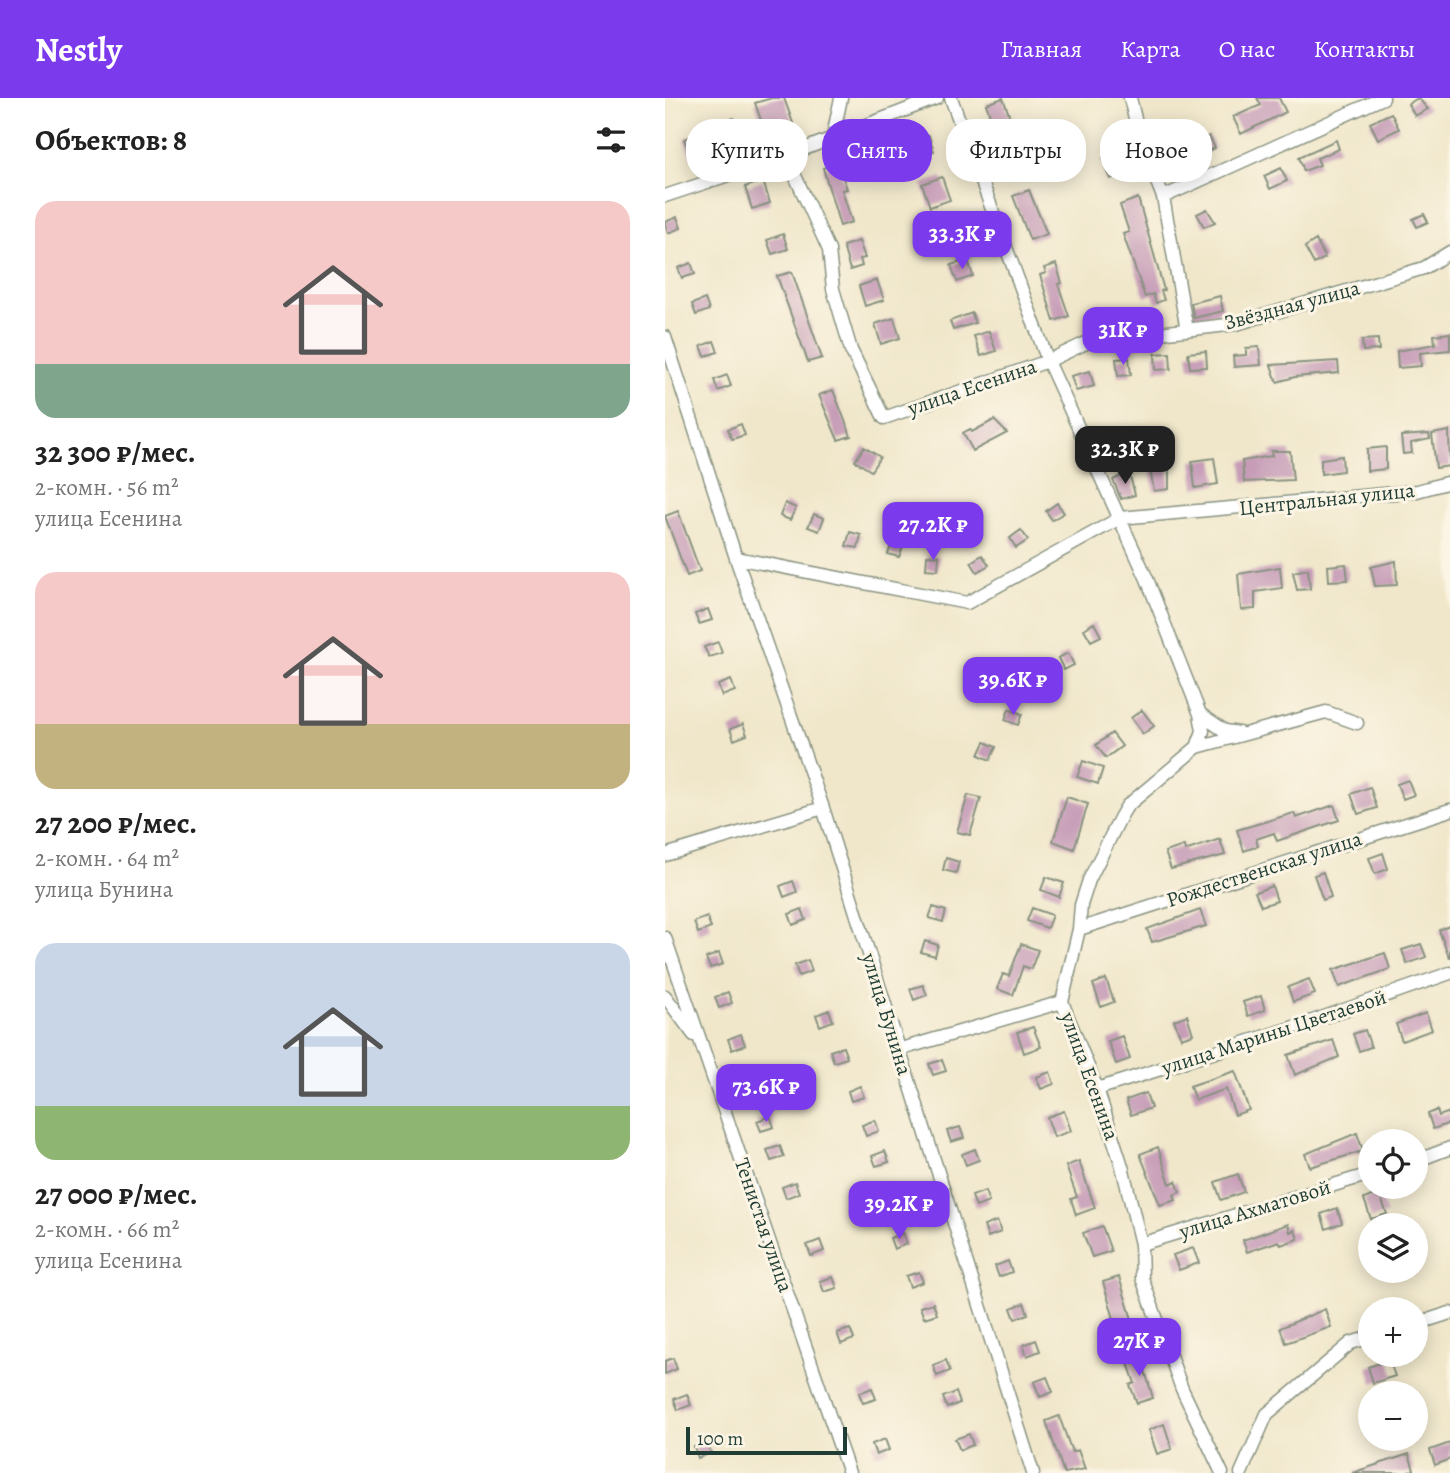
<!DOCTYPE html>
<html lang="ru">
<head>
<meta charset="utf-8">
<style>
  body { margin:0; font-family:Alegreya,serif; background:#f6f6f6; color:#222; height:100vh; display:flex; flex-direction:column; font-size:26px; white-space:nowrap }
  * { box-sizing:border-box; margin:0 }
  p { font-size:23px; color:#767676 }
  .icon { flex:none; width:38px; height:38px; fill:none; stroke:currentColor; stroke-width:2; stroke-linecap:round; stroke-linejoin:round }
  .map { position:relative; flex:1; overflow:hidden }
  .panel { display:flex; flex-direction:column; background:#fff; width:665px }
  .panel>* { flex:none }
  .top-card { position:absolute; left:21px; top:21px; width:658px; height:63px; display:flex; gap:14px }
  .controls { position:absolute; left:693px; top:1031px; display:grid; gap:14px }
  .controls a { display:grid; place-items:center; width:70px; height:70px; border-radius:50%; background:#fff; box-shadow:0 4px 18px #0003; font-size:35px }
  .scale { position:absolute; left:21px; bottom:18px; width:161px; box-sizing:border-box; padding-left:7px; border:4px solid #1f3d34; border-top:0; font-size:19px; line-height:24px; white-space:nowrap; color:#1f3d34; -webkit-text-stroke:5px #fcf5e5; paint-order:stroke }
  .price { position:absolute; translate:-50% -60px; padding:0 16px; border-radius:14px; background:#7c3aed; color:#fff; font-size:23px; line-height:46px; filter:drop-shadow(0 2px 4px #0008) }
  .price::after { content:''; position:absolute; left:50%; top:42px; width:21px; height:16px; margin-left:-10px; background:inherit; clip-path:polygon(0 0,100% 0,50% 100%) }
  .price.on { background:#222; color:#fff }
  ul { padding:0; list-style:none }
  li { display:grid; align-content:center; gap:14px; height:371px; padding:0 35px }
  li span { display:grid; place-items:center; height:217px; border-radius:21px; color:#555 }
  li>.icon { margin-inline-start:auto }
  span .icon { width:126px; height:126px; fill:#fffc; stroke-width:1 }
  li b { font-size:30px }
  h2 { display:flex; justify-content:space-between; align-items:center; height:84px; padding:0 35px; font-size:30px }
  .pill { padding:0 24px; border-radius:28px; background:#fff; box-shadow:0 4px 18px #0003; font-size:24px; line-height:63px }
  .pill.on { background:#7c3aed; color:#fff }
  header { display:flex; align-items:center; gap:42px; box-sizing:border-box; height:98px; padding:0 35px; background:#7c3aed; color:#fff }
  header strong { font-size:33px }
  nav { display:flex; gap:38px; margin-inline-start:auto; font-size:24px }
  main { display:flex; flex:1; min-height:0 }
  .map>svg:first-child { display:block }
</style>
</head>
<body>
<header>
<strong>Nestly</strong>
<nav><a>Главная</a><a>Карта</a><a>О нас</a><a>Контакты</a></nav>
</header>
<main>
<section class="panel">
<h2>Объектов: 8<svg class="icon" aria-label="filters" viewBox="0 0 24 24"><path d="M4 7h16M4 17h16"/><circle cx="9" cy="7" r="2"/><circle cx="15" cy="17" r="2"/></svg></h2>
<ul>
<li><span style="background:linear-gradient(#f6c9c9 75%,#7fa58c 0)"><svg class="icon" aria-label="home" viewBox="0 0 24 24"><path d="M3 11l9-7 9 7M6 9v11h12V9"/></svg></span><div><b>32 300 ₽/мес.</b><p>2-комн. · 56 m²</p><p>улица Есенина</p></div></li>
<li><span style="background:linear-gradient(#f6c9c9 70%,#c2b280 0)"><svg class="icon" aria-label="home" viewBox="0 0 24 24"><path d="M3 11l9-7 9 7M6 9v11h12V9"/></svg></span><div><b>27 200 ₽/мес.</b><p>2-комн. · 64 m²</p><p>улица Бунина</p></div></li>
<li><span style="background:linear-gradient(#c9d6e8 75%,#8fb573 0)"><svg class="icon" aria-label="home" viewBox="0 0 24 24"><path d="M3 11l9-7 9 7M6 9v11h12V9"/></svg></span><div><b>27 000 ₽/мес.</b><p>2-комн. · 66 m²</p><p>улица Есенина</p></div></li>
</ul>
</section>
<div class="map">
<svg width="785" height="1375" viewBox="0 0 785 1375">
  <rect width="100%" height="100%" fill="#fcf5e5"/>
  <filter id="ink" filterUnits="userSpaceOnUse"><feTurbulence type="fractalNoise" baseFrequency=".0143" numOctaves="2"/><feDisplacementMap in="SourceGraphic" scale="14" xChannelSelector="R" yChannelSelector="G"/><feConvolveMatrix kernelMatrix="1 2 1 2 8 2 1 2 1" color-interpolation-filters="sRGB"/></filter>
  <filter id="wash" filterUnits="userSpaceOnUse"><feTurbulence type="fractalNoise" baseFrequency=".00686" numOctaves="4" result="noise"/><feDisplacementMap in="SourceGraphic" scale="28" xChannelSelector="R" yChannelSelector="G"/><feGaussianBlur stdDeviation="1.57" result="paint"/><feColorMatrix in="noise" values="0 0 0 0 0 0 0 0 0 0 0 0 0 0 0 0 0 1.4 0 .05"/><feComposite in="paint" operator="in"/></filter>
  <g filter="url(#wash)">
    <rect width="100%" height="100%" fill="#f0e7cb"/>
    <g id="blocks">
      <!-- building -->
      <path fill="#c69cb7" d="M 107,0 L 119,0 L 128,25 L 100,34 L 90,5 Z
        M 338,0 L 347,25 L 330,31 L 321,6 Z
        M 592,0 L 614,0 L 621,14 L 576,36 L 568,19 L 596,7 Z
        M 753,0 L 763,11 L 750,18 L 743,6 Z
        M 726,15 L 734,31 L 713,41 L 705,25 Z
        M 69,20 L 76,41 L 60,46 L 53,25 Z
        M 36,34 L 43,53 L 26,60 L 19,41 Z
        M 264,37 L 269,53 L 253,58 L 248,42 Z
        M 544,38 L 550,50 L 534,58 L 529,46 Z
        M 671,42 L 674,51 L 652,60 L 655,67 L 639,73 L 634,59 Z
        M 355,43 L 361,60 L 340,67 L 335,49 Z
        M 456,54 L 463,75 L 445,81 L 438,60 Z
        M 173,65 L 182,91 L 177,92 L 187,124 L 175,128 L 158,70 Z
        M 616,70 L 622,83 L 605,91 L 599,78 Z
        M 277,79 L 285,102 L 265,109 L 257,86 Z
        M 98,83 L 105,105 L 87,111 L 80,89 Z
        M 364,92 L 382,136 L 365,142 L 348,98 Z
        M 473,100 L 499,192 L 496,193 L 499,202 L 491,205 L 488,196 L 480,199 L 458,136 L 464,134 L 455,107 Z
        M 542,111 L 550,124 L 539,129 L 532,116 Z
        M 759,116 L 763,124 L 752,129 L 748,121 Z
        M 12,119 L 16,130 L 3,135 L 0,124 Z
        M 295,133 L 299,143 L 279,150 L 276,140 Z
        M 118,136 L 123,151 L 107,156 L 102,142 Z
        M 651,142 L 660,160 L 649,166 L 640,149 Z
        M 194,143 L 200,160 L 195,161 L 197,168 L 185,172 L 178,148 Z
        M 303,162 L 308,178 L 292,184 L 286,167 Z
        M 26,165 L 30,176 L 17,180 L 13,170 Z
        M 391,166 L 397,185 L 393,186 L 404,218 L 389,223 L 375,177 L 381,175 L 379,170 Z
        M 127,174 L 157,260 L 143,264 L 112,178 Z
        M 212,182 L 219,202 L 200,208 L 194,188 Z
        M 555,198 L 558,213 L 529,220 L 526,205 Z
        M 40,201 L 44,212 L 31,217 L 27,206 Z
        M 307,215 L 310,225 L 288,232 L 285,223 Z
        M 229,220 L 235,240 L 216,246 L 210,226 Z
        M 324,233 L 331,253 L 316,258 L 309,238 Z
        M 785,235 L 785,252 L 755,255 L 756,268 L 733,270 L 732,253 L 770,246 L 769,237 Z
        M 713,241 L 714,252 L 698,253 L 697,242 Z
        M 49,243 L 53,254 L 40,258 L 36,248 Z
        M 594,249 L 596,267 L 569,269 L 568,258 L 581,257 L 581,250 Z
        M 541,253 L 542,269 L 525,270 L 523,255 Z
        M 505,255 L 506,271 L 491,272 L 490,256 Z
        M 464,260 L 466,277 L 453,278 L 451,261 Z
        M 673,263 L 674,275 L 630,279 L 612,284 L 606,267 Z
        M 425,273 L 429,288 L 411,293 L 406,278 Z
        M 62,277 L 66,288 L 53,293 L 49,282 Z
        M 168,292 L 186,338 L 173,342 L 154,297 Z
        M 329,322 L 342,335 L 308,353 L 298,335 L 305,331 L 307,334 Z
        M 76,326 L 80,337 L 67,341 L 63,331 Z
        M 784,333 L 785,368 L 771,370 L 767,336 Z
        M 764,336 L 765,341 L 746,345 L 747,355 L 738,356 L 736,338 Z
        M 199,349 L 215,359 L 206,373 L 190,363 Z
        M 721,349 L 721,371 L 702,373 L 702,351 Z
        M 606,353 L 625,353 L 628,382 L 579,384 L 577,363 L 607,358 Z
        M 677,358 L 678,373 L 656,376 L 656,361 Z
        M 549,360 L 553,386 L 530,390 L 527,363 Z
        M 504,369 L 504,391 L 489,393 L 485,372 Z
        M 464,374 L 470,397 L 456,401 L 448,382 Z
        M 120,405 L 131,410 L 125,422 L 115,418 Z
        M 392,405 L 399,415 L 387,422 L 381,413 Z
        M 13,413 L 35,473 L 22,478 L 0,418 Z
        M 149,416 L 159,420 L 154,433 L 143,429 Z
        M 356,432 L 363,442 L 351,450 L 345,440 Z
        M 185,434 L 196,437 L 193,450 L 181,448 Z
        M 228,442 L 239,446 L 234,459 L 223,456 Z
        M 262,457 L 274,458 L 273,472 L 261,471 Z
        M 317,457 L 324,467 L 312,474 L 306,464 Z
        M 731,463 L 732,487 L 710,488 L 706,469 Z
        M 681,466 L 683,482 L 664,483 L 663,468 Z
        M 615,469 L 617,490 L 590,494 L 590,511 L 576,512 L 573,476 Z
        M 643,471 L 645,491 L 632,492 L 628,474 Z
        M 43,511 L 47,522 L 34,526 L 30,516 Z
        M 429,525 L 436,538 L 426,543 L 419,531 Z
        M 53,544 L 57,555 L 44,559 L 39,549 Z
        M 403,555 L 409,567 L 399,572 L 393,560 Z
        M 356,577 L 363,587 L 351,595 L 345,585 Z
        M 66,582 L 70,593 L 57,598 L 53,587 Z
        M 344,611 L 357,616 L 353,627 L 340,622 Z
        M 477,612 L 489,628 L 478,636 L 466,620 Z
        M 78,626 L 82,637 L 69,642 L 65,631 Z
        M 447,635 L 457,648 L 441,660 L 431,647 Z
        M 320,644 L 331,649 L 325,662 L 314,657 Z
        M 418,663 L 438,670 L 433,686 L 412,679 Z
        M 743,682 L 749,697 L 738,701 L 732,686 Z
        M 705,689 L 712,710 L 693,716 L 686,696 Z
        M 303,697 L 316,700 L 305,737 L 292,734 Z
        M 402,699 L 423,706 L 409,751 L 388,743 Z
        M 669,707 L 674,722 L 612,743 L 609,735 L 591,741 L 593,748 L 579,753 L 572,732 L 629,715 L 631,720 Z
        M 555,741 L 560,757 L 506,771 L 500,754 L 519,748 L 520,753 Z
        M 718,755 L 723,771 L 710,776 L 704,760 Z
        M 281,760 L 294,764 L 291,775 L 278,772 Z
        M 658,774 L 666,799 L 658,802 L 649,777 Z
        M 381,779 L 399,785 L 394,799 L 376,792 Z
        M 128,783 L 132,794 L 119,799 L 115,788 Z
        M 607,788 L 612,803 L 596,808 L 590,794 Z
        M 268,809 L 281,813 L 278,824 L 264,820 Z
        M 367,810 L 387,817 L 382,830 L 362,823 Z
        M 137,811 L 141,822 L 128,827 L 124,816 Z
        M 535,812 L 541,828 L 487,844 L 482,831 Z
        M 42,819 L 46,830 L 33,835 L 29,824 Z
        M 785,828 L 785,859 L 784,859 L 774,832 Z
        M 260,843 L 273,847 L 270,858 L 256,854 Z
        M 356,846 L 373,852 L 366,871 L 358,868 L 348,897 L 332,891 L 338,876 L 344,878 Z
        M 756,846 L 761,859 L 742,866 L 737,852 Z
        M 54,855 L 58,866 L 45,870 L 41,860 Z
        M 720,855 L 725,871 L 674,889 L 668,872 Z
        M 143,862 L 147,873 L 134,878 L 130,867 Z
        M 441,881 L 449,904 L 436,909 L 428,886 Z
        M 644,881 L 650,896 L 628,904 L 623,889 Z
        M 258,887 L 262,897 L 249,902 L 245,891 Z
        M 63,894 L 67,905 L 54,910 L 50,899 Z
        M 596,898 L 600,912 L 583,918 L 578,904 Z
        M 164,912 L 168,923 L 155,928 L 151,917 Z
        M 761,915 L 767,932 L 737,943 L 731,926 Z
        M 522,917 L 528,936 L 516,940 L 509,922 Z
        M 368,929 L 376,949 L 359,955 L 352,934 Z
        M 700,932 L 706,949 L 694,953 L 688,936 Z
        M 76,936 L 80,947 L 67,952 L 63,941 Z
        M 457,938 L 465,961 L 451,966 L 443,943 Z
        M 668,942 L 674,959 L 630,977 L 623,957 Z
        M 178,949 L 182,960 L 169,964 L 165,953 Z
        M 277,962 L 281,973 L 268,977 L 264,966 Z
        M 570,973 L 584,1012 L 570,1017 L 561,991 L 530,1002 L 525,988 Z
        M 87,974 L 90,985 L 77,989 L 74,978 Z
        M 385,974 L 389,986 L 376,991 L 371,979 Z
        M 195,988 L 199,999 L 186,1003 L 183,993 Z
        M 481,995 L 486,1010 L 466,1017 L 461,1002 Z
        M 772,1012 L 774,1018 L 785,1014 L 785,1025 L 768,1031 L 763,1016 Z
        M 399,1013 L 406,1033 L 389,1039 L 382,1019 Z
        M 105,1018 L 109,1029 L 96,1033 L 92,1023 Z
        M 210,1022 L 214,1033 L 201,1038 L 197,1027 Z
        M 295,1029 L 299,1040 L 286,1044 L 282,1033 Z
        M 692,1035 L 698,1053 L 645,1069 L 640,1056 Z
        M 115,1048 L 119,1059 L 106,1063 L 102,1052 Z
        M 493,1049 L 505,1086 L 511,1083 L 515,1094 L 509,1097 L 511,1102 L 495,1107 L 475,1056 Z
        M 310,1051 L 314,1062 L 301,1067 L 297,1056 Z
        M 220,1053 L 224,1064 L 211,1068 L 207,1058 Z
        M 414,1063 L 430,1110 L 411,1117 L 406,1101 L 412,1099 L 401,1068 Z
        M 573,1076 L 579,1094 L 556,1102 L 550,1084 Z
        M 130,1084 L 134,1095 L 121,1100 L 117,1089 Z
        M 320,1093 L 324,1104 L 311,1109 L 307,1098 Z
        M 714,1095 L 722,1116 L 706,1121 L 699,1101 Z
        M 224,1097 L 228,1108 L 215,1112 L 211,1102 Z
        M 672,1110 L 677,1125 L 661,1131 L 656,1116 Z
        M 332,1123 L 336,1134 L 323,1139 L 319,1128 Z
        M 623,1126 L 625,1134 L 630,1132 L 633,1141 L 616,1147 L 614,1143 L 582,1154 L 578,1142 Z
        M 437,1128 L 446,1153 L 427,1159 L 418,1135 Z
        M 238,1135 L 242,1146 L 229,1151 L 225,1140 Z
        M 155,1142 L 159,1153 L 146,1158 L 142,1147 Z
        M 528,1150 L 534,1165 L 514,1172 L 508,1157 Z
        M 343,1163 L 347,1174 L 334,1179 L 330,1168 Z
        M 254,1174 L 258,1184 L 245,1189 L 241,1178 Z
        M 168,1179 L 172,1190 L 159,1194 L 155,1183 Z
        M 454,1179 L 469,1228 L 453,1234 L 438,1184 Z
        M 268,1205 L 272,1216 L 259,1220 L 255,1209 Z
        M 359,1205 L 363,1216 L 350,1221 L 346,1210 Z
        M 660,1211 L 666,1229 L 621,1245 L 615,1230 Z
        M 185,1231 L 189,1241 L 176,1246 L 172,1235 Z
        M 371,1242 L 375,1253 L 362,1258 L 358,1247 Z
        M 474,1252 L 488,1300 L 472,1305 L 465,1287 L 470,1285 L 460,1257 Z
        M 8,1260 L 12,1271 L 0,1276 L 0,1263 Z
        M 281,1262 L 285,1273 L 272,1278 L 268,1267 Z
        M 724,1262 L 730,1278 L 708,1285 L 703,1269 Z
        M 382,1279 L 388,1294 L 375,1299 L 369,1284 Z
        M 207,1290 L 211,1301 L 198,1305 L 194,1295 Z
        M 291,1294 L 295,1305 L 282,1310 L 278,1299 Z
        M 22,1296 L 26,1307 L 13,1312 L 9,1301 Z
        M 394,1318 L 407,1354 L 413,1352 L 420,1371 L 399,1375 L 381,1323 Z
        M 499,1326 L 507,1351 L 492,1356 L 484,1332 Z
        M 304,1336 L 308,1347 L 295,1352 L 290,1341 Z
        M 220,1341 L 224,1352 L 211,1357 L 207,1346 Z
        M 42,1345 L 46,1355 L 33,1360 L 29,1349 Z
        M 785,1345 L 785,1361 L 770,1367 L 765,1352 Z
        M 744,1356 L 749,1372 L 742,1375 L 687,1375 Z"/>
    </g>
  </g>
  <g filter="url(#ink)">
    <use href="#blocks" fill-opacity="0" stroke="#889280" stroke-width="2"/>
    <g fill="none" stroke-linecap="round" stroke-linejoin="round">
      <defs>
        <path id="minor" d="M 286,0 L 383,263 L 482,481 L 535,616 L 538,633 L 532,649 L 462,708 L 456,718 L 424,782 L 416,807 L 414,831 L 397,904 L 432,991 L 457,1068 L 476,1146 L 477,1180 L 517,1291 L 557,1375
          M 465,0 L 475,42 L 498,99 L 522,232
          M 168,38 L 176,0
          M 121,58 L 164,152 L 168,191 L 186,252 L 219,320 L 383,263 L 425,243 L 571,226 L 759,170 L 785,154
          M 0,98 L 121,58 L 272,0
          M 498,99 L 718,0
          M 0,239 L 71,460 L 158,710 L 368,1375
          M 71,460 L 302,505 L 455,420 L 752,393 L 785,384
          M 535,616 L 560,633 L 574,635
          M 532,649 L 661,614 L 692,625
          M 0,757 L 158,710
          M 414,831 L 785,712
          M 0,840 L 184,1375
          M 0,898 L 29,937
          M 233,952 L 397,904
          M 432,991 L 639,926 L 785,875
          M 751,1063 L 785,1050
          M 476,1146 L 705,1076
          M 751,1226 L 785,1215
          M 576,1375 L 602,1316 L 686,1245 L 705,1239"/>
      </defs>
      <!-- minor casing -->
      <use href="#minor" stroke="#889280" stroke-width="15"/>
      <!-- minor -->
      <use href="#minor" stroke="#fff" stroke-width="12"/>
    </g>
  </g>
  <g text-anchor="middle" stroke-width="6" stroke-linejoin="round" paint-order="stroke">
    <!-- street labels -->
    <g font-size="21" fill="#1f3d34" stroke="#fcf5e5">
      <text transform="translate(627 207) rotate(-15)" y="7">Звёздная улица</text>
      <text transform="translate(307 289) rotate(-19)" y="7">улица Есенина</text>
      <text transform="translate(662 401) rotate(-6)" y="7">Центральная улица</text>
      <text transform="translate(599 771) rotate(-18)" y="7">Рождественская улица</text>
      <text transform="translate(222 916) rotate(73)" y="7">улица Бунина</text>
      <text transform="translate(609 934) rotate(-18)" y="7">улица Марины Цветаевой</text>
      <text transform="translate(425 978) rotate(70)" y="7">улица Есенина</text>
      <text transform="translate(590 1111) rotate(-17)" y="7">улица Ахматовой</text>
      <text transform="translate(99 1127) rotate(71)" y="7">Тенистая улица</text>
    </g>
  </g>
</svg>
<div class="controls">
<a><svg class="icon" aria-label="locate" viewBox="0 0 24 24"><circle cx="12" cy="12" r="6"/><path d="M12 2v4M12 18v4M2 12h4M18 12h4"/></svg></a>
<a><svg class="icon" aria-label="layers" viewBox="0 0 24 24"><path d="M12 4l9 5-9 5-9-5zM3 14l9 5 9-5"/></svg></a>
<a>+</a>
<a>−</a>
</div>
<div class="scale">100 m</div>
<b class="price" style="left:297px;top:173px">33.3K ₽</b>
<b class="price" style="left:458px;top:269px">31K ₽</b>
<b class="price on" style="left:460px;top:388px">32.3K ₽</b>
<b class="price" style="left:268px;top:464px">27.2K ₽</b>
<b class="price" style="left:348px;top:619px">39.6K ₽</b>
<b class="price" style="left:101px;top:1026px">73.6K ₽</b>
<b class="price" style="left:234px;top:1143px">39.2K ₽</b>
<b class="price" style="left:474px;top:1280px">27K ₽</b>
<div class="top-card">
<a class="pill">Купить</a>
<a class="pill on">Снять</a>
<a class="pill">Фильтры</a>
<a class="pill">Новое</a>
</div>
</div>
</main>
</body>
</html>
